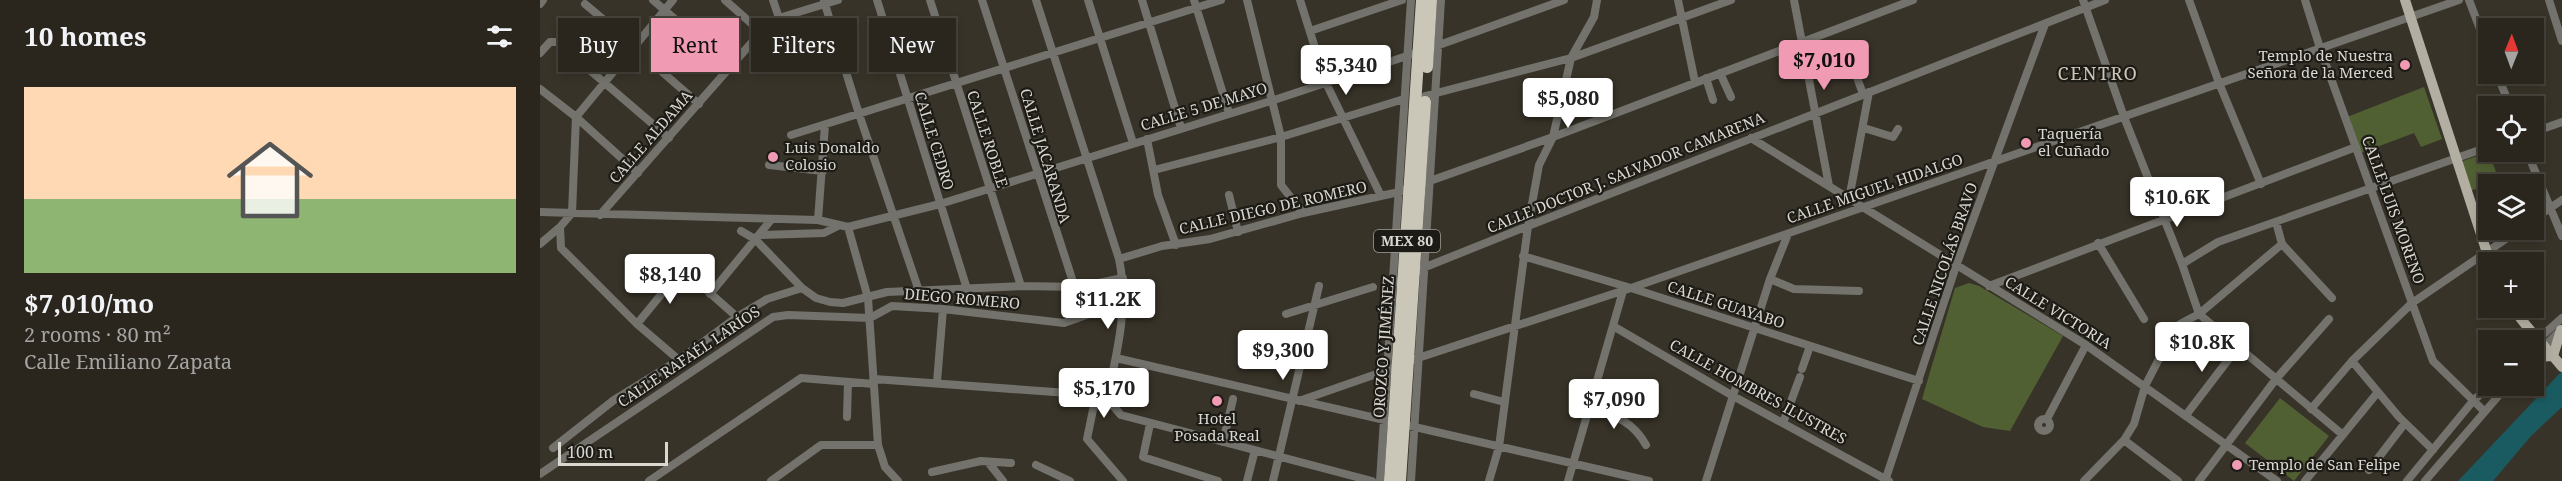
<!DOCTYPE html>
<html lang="en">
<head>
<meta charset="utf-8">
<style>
  body { margin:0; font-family:"Noto Serif",serif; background:#322e27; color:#f1f3f6; height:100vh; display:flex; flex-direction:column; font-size:22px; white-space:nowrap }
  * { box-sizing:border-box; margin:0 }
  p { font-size:20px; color:#a5a5a4 }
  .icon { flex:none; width:33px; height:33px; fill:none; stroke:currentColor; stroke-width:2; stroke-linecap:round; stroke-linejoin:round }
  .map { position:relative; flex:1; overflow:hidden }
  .details { display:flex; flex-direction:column; background:#2a261e; width:540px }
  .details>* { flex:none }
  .top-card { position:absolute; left:18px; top:18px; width:570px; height:54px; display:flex; gap:12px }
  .needle { width:39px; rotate:1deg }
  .controls { position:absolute; left:1938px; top:18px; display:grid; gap:12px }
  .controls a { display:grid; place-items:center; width:66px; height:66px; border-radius:0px; background:#2a261e; box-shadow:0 3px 9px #0003,0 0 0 2px #46433c; font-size:30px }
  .scale { position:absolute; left:18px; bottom:15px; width:110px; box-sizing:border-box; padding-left:6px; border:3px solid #dad7d0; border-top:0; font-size:16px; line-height:21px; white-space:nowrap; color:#dad7d0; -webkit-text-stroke:4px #1d1b16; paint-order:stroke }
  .price { position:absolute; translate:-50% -51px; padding:0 14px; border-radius:6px; background:#fff; color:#222; font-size:20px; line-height:39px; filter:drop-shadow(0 2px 3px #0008) }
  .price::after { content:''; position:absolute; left:50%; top:36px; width:18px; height:14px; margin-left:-9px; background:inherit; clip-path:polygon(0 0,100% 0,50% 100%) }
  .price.current { background:#f19ab3; color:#111 }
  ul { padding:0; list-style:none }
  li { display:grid; align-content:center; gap:12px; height:318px; padding:0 24px }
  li+li { border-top:2px solid #46433c }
  li span { display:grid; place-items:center; height:186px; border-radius:0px; color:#555 }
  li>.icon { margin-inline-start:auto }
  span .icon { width:108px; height:108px; fill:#fffc; stroke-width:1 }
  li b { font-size:26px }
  h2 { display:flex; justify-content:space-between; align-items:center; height:72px; padding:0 24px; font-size:26px }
  .pill { padding:0 21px; border-radius:0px; background:#2a261e; box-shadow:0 3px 9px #0003,0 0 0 2px #46433c; font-size:21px; line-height:54px }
  .pill.current { background:#f19ab3; color:#111 }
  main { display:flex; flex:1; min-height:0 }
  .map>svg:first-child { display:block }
</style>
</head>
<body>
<main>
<section class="details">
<h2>10 homes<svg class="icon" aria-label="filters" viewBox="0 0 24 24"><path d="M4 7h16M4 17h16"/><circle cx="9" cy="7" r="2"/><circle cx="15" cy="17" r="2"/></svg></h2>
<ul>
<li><span style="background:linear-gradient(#ffd9b3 60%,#8fb573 0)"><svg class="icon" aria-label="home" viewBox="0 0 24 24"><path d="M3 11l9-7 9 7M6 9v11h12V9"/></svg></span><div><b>$7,010/mo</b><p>2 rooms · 80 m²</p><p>Calle Emiliano Zapata</p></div></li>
</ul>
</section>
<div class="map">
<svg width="2022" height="481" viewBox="0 0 2022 481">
  <rect width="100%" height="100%" fill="#383328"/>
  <!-- green -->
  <path fill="#516033" d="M 1884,87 L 1902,139 L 1881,147 L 1874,133 L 1821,153 L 1807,117 Z
    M 1949,152 L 1959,181 L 1930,191 L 1920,162 Z
    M 1429,283 L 1439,286 L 1523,336 L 1470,431 L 1443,427 L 1382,399 L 1415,288 Z
    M 1740,398 L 1789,436 L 1754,481 L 1705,443 Z"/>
  <!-- water -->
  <path fill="#1a5b61" d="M 2022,371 L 2022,407 L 1991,436 L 1953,481 L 1918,481 Z"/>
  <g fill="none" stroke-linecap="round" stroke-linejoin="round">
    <!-- minor -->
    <path stroke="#73726c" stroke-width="8" d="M 113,0 L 190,67
      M 133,0 L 36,117 L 32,213 L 20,227 L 21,248 L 97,324 L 139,360
      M 185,0 L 221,32
      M 233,0 L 239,18
      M 337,0 L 427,289
      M 390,0 L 481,286
      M 442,0 L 534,285
      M 496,0 L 579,259 C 589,307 577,352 567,399
      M 548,0 L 593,143
      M 602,0 L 641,128
      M 654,0 L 689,113
      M 707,0 L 741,137 L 741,185 L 763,213
      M 760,0 L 786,83 L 841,196
      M 1138,0 L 1155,82
      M 1254,0 L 1289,186
      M 1543,0 L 1584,117 L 1642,264 L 1659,314 L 1803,435
      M 1649,0 L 1679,83 L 1721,184
      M 1765,0 L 1780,48 L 1893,361 L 1944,411
      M 1929,0 L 1948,50
      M 2009,0 L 2022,41
      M 284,1 L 319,114 L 379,291
      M 0,4 L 3,0
      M 45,4 L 94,45
      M 770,31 L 862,0
      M 0,53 L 10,42 L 17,42 L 129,138
      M 1311,61 L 1323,94
      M 120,70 L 159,104
      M 1180,73 L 1191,97
      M 1957,74 L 1970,106
      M 1166,78 L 1173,100
      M 0,89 L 36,117 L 98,173
      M 885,96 L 1031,58 L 1191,0
      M 1324,128 L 1353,137 L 1358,129
      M 1994,132 L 2022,122
      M 251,135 L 681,0
      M 1211,138 L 1546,345 L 1737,481
      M 607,139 L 618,195 L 636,245
      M 1987,152 L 2022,236
      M 229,165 L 283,171
      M 614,170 L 741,137 L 864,99
      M 689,195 L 698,232
      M 1309,199 L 1329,92
      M 0,212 L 278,220 L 308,227 L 400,204 L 734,100 L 888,49 L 1024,0
      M 60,215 L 221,32 L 239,18 L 298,0
      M 1994,219 L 2022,200
      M 278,220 L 285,125
      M 1736,222 L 1742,244 L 1792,298
      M 308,227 L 328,298 L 338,445 L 345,467 L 358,481
      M 201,231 L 215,239 L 262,288 L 276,298 L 290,302 L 303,303 L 347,292 L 481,286 L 539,287 L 583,278
      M 220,235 L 284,233 L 298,226
      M 1558,243 L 1604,319
      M 0,244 L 20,227
      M 983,256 L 1091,288 L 1379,381
      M 579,259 L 622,246 L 670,239 L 763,213 L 859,192 L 1013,137 L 1373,0
      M 135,262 L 197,317
      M 1642,264 L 1678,242 L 1948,147
      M 1230,279 L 1254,289 L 1319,291
      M 853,284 L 883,268 L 988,226 L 1565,0
      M 1449,286 L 1816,147
      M 170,294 L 231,220
      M 746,314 L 833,287
      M 97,324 L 142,269
      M 1073,326 L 1193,396 L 1349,481
      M 1994,343 L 2022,318
      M 1994,356 L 2021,330
      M 576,358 L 1109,481
      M 1812,361 L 1859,417 L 1893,450
      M 1262,369 L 1270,346
      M 334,379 L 556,395 L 567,399
      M 397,382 L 403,309
      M 934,394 L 964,402
      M 556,395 L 547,439 L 583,481
      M 567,399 L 581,415 L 832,481
      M 759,401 L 848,370 L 869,361 L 1091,288 L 1919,0
      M 1049,408 C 1075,416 1092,420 1106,445
      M 1771,409 L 1812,361 L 1872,303 L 1979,230
      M 1646,415 L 1698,347
      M 307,417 L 308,382
      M1498 425a6 6 0 1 1 12 0a6 6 0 1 1-12 0Z
      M 1507,419 L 1546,345
      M 1243,423 L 1260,377
      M 610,424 L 603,457 L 678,481
      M 1584,440 L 1638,481
      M 683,442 L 693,399
      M 13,448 L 74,400 L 139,360 L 197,317 L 227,299 L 262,288
      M 448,462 L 463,481
      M 496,465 L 530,481
      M 1829,470 L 1865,423
      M 392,472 L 441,461 L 471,463
      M 0,474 L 233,317 L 248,315 L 330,318 L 352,306 L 403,309 L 524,323 L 583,302
      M 109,481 L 261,378 L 334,384
      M 231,481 L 281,445 L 338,445
      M 707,481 L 715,450
      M 733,481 L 779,286
      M 840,481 L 871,0
      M 871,481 L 901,0
      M 949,481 L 959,447 L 988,226 L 999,165 L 1013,137 L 1031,58 L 1054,17 L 1057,0
      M 1028,481 L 1083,291
      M 1166,481 L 1230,279 L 1248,234
      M 1345,481 L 1416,266 L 1505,24
      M 1544,481 L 1584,440 L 1594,424 L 1605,386 L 1632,334 L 1640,324 L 1659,314 L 1742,244
      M 1659,481 L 1736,379 L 1789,319
      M 1765,481 L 1838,392
      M 1867,481 L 1933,401 L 1949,386
      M 1885,481 L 1967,386"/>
    <!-- major -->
    <path stroke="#b2afa2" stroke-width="10" d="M 1865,0 L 1950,262
      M 1973,308 C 1987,329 2006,347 2022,367
      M 1994,357 L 2013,356 L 2021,330"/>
    <!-- highway -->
    <path stroke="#cbc7b8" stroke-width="12" d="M 887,67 L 891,0
      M 850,481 L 882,0
      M 860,481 L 885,102"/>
  </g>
  <!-- markers -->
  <g fill="#f19ab3" stroke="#1d1b16" stroke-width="2">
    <circle cx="1865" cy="65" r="6"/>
    <circle cx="1486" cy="143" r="6"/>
    <circle cx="233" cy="157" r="6"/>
    <circle cx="677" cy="401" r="6"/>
    <circle cx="1697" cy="465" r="6"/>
  </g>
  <g text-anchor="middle" stroke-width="4.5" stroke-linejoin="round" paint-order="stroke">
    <!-- shield labels -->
    <rect fill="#1d1b16" stroke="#a19f98" stroke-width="1.5" x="834" y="230" width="66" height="22" rx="4.5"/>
    <g font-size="14" font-weight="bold" fill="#dad7d0">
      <text x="867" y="246">MEX 80</text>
    </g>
    <!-- poi labels -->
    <g font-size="15" fill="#dad7d0" stroke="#1d1b16" text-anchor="start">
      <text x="1853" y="61" text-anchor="end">Templo de Nuestra<tspan x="1853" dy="17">Señora de la Merced</tspan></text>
      <text x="1498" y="139">Taquería<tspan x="1498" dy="17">el Cuñado</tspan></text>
      <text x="245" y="153">Luis Donaldo<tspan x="245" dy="17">Colosio</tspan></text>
      <text x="677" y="424" text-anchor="middle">Hotel<tspan x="677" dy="17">Posada Real</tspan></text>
      <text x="1709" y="470">Templo de San Felipe</text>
    </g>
    <!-- street labels -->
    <g font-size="15" fill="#dad7d0" stroke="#1d1b16">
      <text transform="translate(664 107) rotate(-17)" y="5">CALLE 5 DE MAYO</text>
      <text transform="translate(111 137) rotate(-49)" y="5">CALLE ALDAMA</text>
      <text transform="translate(447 139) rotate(72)" y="5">CALLE ROBLE</text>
      <text transform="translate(394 141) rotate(73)" y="5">CALLE CEDRO</text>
      <text transform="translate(505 156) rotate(73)" y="5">CALLE JACARANDA</text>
      <text transform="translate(1086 173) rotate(-22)" y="5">CALLE DOCTOR J. SALVADOR CAMARENA</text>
      <text transform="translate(1335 189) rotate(-19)" y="5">CALLE MIGUEL HIDALGO</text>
      <text transform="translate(733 208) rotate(-13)" y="5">CALLE DIEGO DE ROMERO</text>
      <text transform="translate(1853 210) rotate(70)" y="5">CALLE LUIS MORENO</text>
      <text transform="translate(1405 264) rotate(-71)" y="5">CALLE NICOLÁS BRAVO</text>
      <text transform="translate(422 299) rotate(5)" y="5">DIEGO ROMERO</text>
      <text transform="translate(1186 305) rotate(18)" y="5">CALLE GUAYABO</text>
      <text transform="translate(1518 313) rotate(32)" y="5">CALLE VICTORIA</text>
      <text transform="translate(844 347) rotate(-86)" y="5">OROZCO Y JIMÉNEZ</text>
      <text transform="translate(149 357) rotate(-34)" y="5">CALLE RAFAÉL LARÍOS</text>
      <text transform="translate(1218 392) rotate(29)" y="5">CALLE HOMBRES ILUSTRES</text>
    </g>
    <!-- quarter labels -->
    <g font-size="18" letter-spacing="1.5" fill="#cec7b9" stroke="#1d1b16">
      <text x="1558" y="80">CENTRO</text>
    </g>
  </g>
</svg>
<div class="controls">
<a><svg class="needle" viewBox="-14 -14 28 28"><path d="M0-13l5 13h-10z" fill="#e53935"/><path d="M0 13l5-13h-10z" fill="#a5a5a4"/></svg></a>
<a><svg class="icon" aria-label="locate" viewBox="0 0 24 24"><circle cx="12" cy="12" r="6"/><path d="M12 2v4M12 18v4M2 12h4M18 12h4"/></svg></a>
<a><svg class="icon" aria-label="layers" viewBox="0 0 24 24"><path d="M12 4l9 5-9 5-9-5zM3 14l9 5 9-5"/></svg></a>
<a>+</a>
<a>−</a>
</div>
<div class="scale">100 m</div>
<b class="price current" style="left:1284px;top:91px">$7,010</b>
<b class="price" style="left:806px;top:96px">$5,340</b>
<b class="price" style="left:1028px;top:129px">$5,080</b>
<b class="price" style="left:1637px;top:228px">$10.6K</b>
<b class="price" style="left:130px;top:305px">$8,140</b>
<b class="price" style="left:568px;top:330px">$11.2K</b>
<b class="price" style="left:1662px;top:373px">$10.8K</b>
<b class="price" style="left:743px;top:381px">$9,300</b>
<b class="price" style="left:564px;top:419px">$5,170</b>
<b class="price" style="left:1074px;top:430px">$7,090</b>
<div class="top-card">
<a class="pill">Buy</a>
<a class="pill current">Rent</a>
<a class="pill">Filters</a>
<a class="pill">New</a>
</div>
</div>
</main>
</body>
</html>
